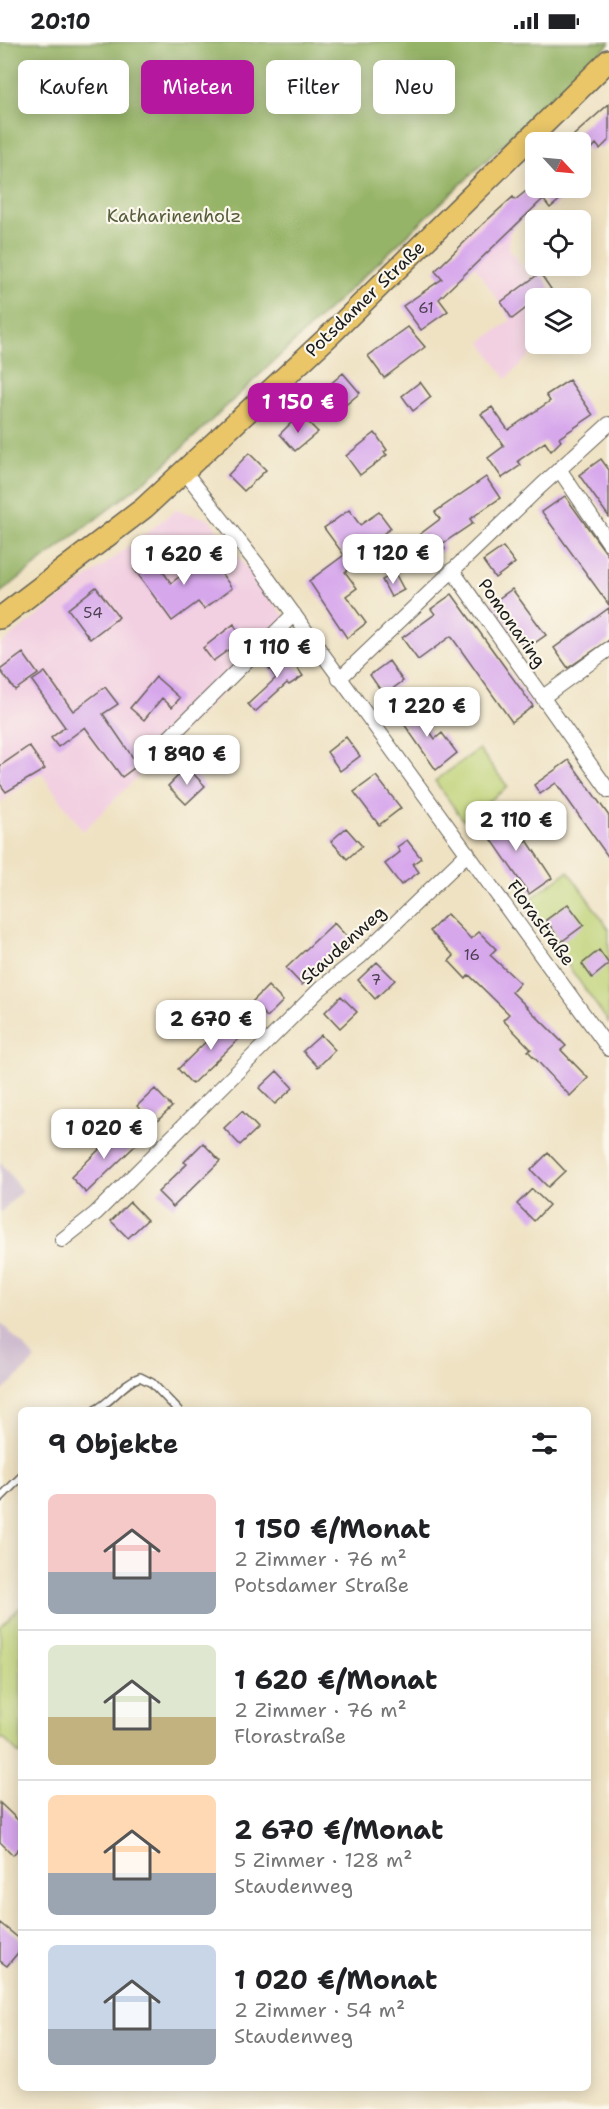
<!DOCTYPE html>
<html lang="de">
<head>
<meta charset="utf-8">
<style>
  body { margin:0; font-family:"Shantell Sans",sans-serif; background:#f6f6f6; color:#202124; height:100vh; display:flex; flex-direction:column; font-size:22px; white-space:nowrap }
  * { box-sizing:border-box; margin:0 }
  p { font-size:20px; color:#757577 }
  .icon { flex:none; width:33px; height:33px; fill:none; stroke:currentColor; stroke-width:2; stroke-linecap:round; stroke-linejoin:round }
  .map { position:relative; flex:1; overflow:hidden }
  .panel { position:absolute; left:18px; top:1365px; width:573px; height:684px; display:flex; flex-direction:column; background:#fff; border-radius:9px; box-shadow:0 3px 15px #0003 }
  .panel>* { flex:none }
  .top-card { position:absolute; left:18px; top:18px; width:573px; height:54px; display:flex; gap:12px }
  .needle { width:39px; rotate:116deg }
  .fabs { position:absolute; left:525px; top:90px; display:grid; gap:12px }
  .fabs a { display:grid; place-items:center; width:66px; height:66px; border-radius:9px; background:#fff; box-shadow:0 3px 15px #0003; font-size:30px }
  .price { position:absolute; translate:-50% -51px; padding:0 14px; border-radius:12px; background:#fff; color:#222; font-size:20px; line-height:39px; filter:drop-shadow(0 2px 3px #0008) }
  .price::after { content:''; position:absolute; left:50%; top:36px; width:18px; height:14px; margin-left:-9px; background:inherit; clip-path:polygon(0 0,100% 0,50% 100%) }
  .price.selected { background:#b5179e; color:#fff }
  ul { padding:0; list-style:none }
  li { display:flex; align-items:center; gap:18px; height:150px; padding:0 30px }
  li+li { border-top:2px solid #e0e0e0 }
  li span { display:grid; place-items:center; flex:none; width:168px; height:120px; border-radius:9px; color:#555 }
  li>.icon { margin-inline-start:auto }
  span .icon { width:72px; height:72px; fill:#fffc; stroke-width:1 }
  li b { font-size:26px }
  h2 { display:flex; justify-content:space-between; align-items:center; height:72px; padding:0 30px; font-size:26px }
  .chip { padding:0 21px; border-radius:9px; background:#fff; box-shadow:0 3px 15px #0003; font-size:21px; line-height:54px }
  .chip.selected { background:#b5179e; color:#fff }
  .status { display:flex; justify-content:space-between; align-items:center; height:42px; padding:0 30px; background:#fff; direction:ltr }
  .status svg { height:16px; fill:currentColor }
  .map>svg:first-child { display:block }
</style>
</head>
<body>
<div class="status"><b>20:10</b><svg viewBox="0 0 49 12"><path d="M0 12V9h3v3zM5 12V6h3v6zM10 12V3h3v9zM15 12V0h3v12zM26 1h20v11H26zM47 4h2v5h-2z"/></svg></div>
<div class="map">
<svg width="609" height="2067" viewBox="0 0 609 2067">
  <rect width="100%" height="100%" fill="#fbf7ec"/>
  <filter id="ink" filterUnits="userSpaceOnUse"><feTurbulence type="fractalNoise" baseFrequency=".0167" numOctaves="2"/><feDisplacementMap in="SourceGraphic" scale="12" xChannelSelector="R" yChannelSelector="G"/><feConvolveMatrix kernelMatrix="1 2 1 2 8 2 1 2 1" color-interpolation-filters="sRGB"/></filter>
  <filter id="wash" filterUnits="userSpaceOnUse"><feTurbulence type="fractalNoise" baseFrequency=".008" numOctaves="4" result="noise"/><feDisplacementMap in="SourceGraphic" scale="24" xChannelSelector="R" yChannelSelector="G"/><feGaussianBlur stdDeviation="1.35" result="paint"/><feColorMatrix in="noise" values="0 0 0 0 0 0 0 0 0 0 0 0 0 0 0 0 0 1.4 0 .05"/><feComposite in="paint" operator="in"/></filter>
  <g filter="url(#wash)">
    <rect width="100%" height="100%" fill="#efe2c3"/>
    <!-- built -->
    <path fill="#f2cfe1" d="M 490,171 L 510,193 L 509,207 L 546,256 L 536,256 L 536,302 L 541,302 L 506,337 L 481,300 L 511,278 L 459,201 Z
      M 176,468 L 209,477 L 291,583 L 83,789 L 41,731 L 0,761 L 0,603 Z"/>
    <!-- industrial -->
    <path fill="#cfbdcf" d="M 0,1119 L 22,1149 L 0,1171 Z
      M 0,1280 L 36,1317 L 0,1352 Z"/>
    <!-- green -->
    <path fill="#bed276" stroke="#6d7749" stroke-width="1.5" d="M 479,707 L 508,745 L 463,778 L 435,739 Z
      M 568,829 L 609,887 L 609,981 L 524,862 Z
      M 21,1564 L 21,1714 L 3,1696 L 0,1698 L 0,1585 Z"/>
    <!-- forest -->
    <path fill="#96b467" stroke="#596842" stroke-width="1.5" d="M 0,0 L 609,0 L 609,2 L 158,429 L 0,551 Z"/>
    <g id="blocks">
      <!-- building -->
      <path fill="#d7a7ec" d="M 609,62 L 609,98 L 600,107 L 596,102 L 590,109 L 574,93 Z
        M 530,146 L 574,146 L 550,166 L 543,157 L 439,257 L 448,269 L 421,288 L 403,264 L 442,237 L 435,229 L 484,181 L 513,155 L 515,158 Z
        M 540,231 L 551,247 L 512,277 L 501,260 Z
        M 408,285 L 425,305 L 384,336 L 368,314 Z
        M 343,331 L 360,351 L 336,371 L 320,351 Z
        M 569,338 L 593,373 L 559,396 L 561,399 L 551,409 L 545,400 L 518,419 L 521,423 L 502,436 L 488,416 L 504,404 L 481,372 L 492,365 L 508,388 L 550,359 L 546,353 Z
        M 420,340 L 431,355 L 413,369 L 402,354 Z
        M 306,378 L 318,390 L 295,409 L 280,392 L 292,380 L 298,386 Z
        M 375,391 L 387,408 L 384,410 L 387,413 L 360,433 L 346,414 Z
        M 249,411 L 266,428 L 244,449 L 228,433 Z
        M 601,417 L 609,428 L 609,475 L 579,433 Z
        M 486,435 L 500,456 L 470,477 L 473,481 L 442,502 L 445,507 L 426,520 L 411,499 L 440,477 L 435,470 Z
        M 565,454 L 609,515 L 609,563 L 542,470 Z
        M 349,468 L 360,483 L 379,470 L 391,486 L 372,500 L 377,507 L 345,530 L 357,546 L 346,554 L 366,581 L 347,596 L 309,539 L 344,513 L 324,486 Z
        M 503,505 L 515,521 L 495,536 L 483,519 Z
        M 208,513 L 232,546 L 204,567 L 198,560 L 172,579 L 134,527 L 152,514 L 171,541 Z
        M 395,531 L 404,548 L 391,555 L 382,538 Z
        M 96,545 L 119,575 L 90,597 L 68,567 Z
        M 512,547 L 546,593 L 526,607 L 491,562 Z
        M 452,552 L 533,664 L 512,680 L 451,594 L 418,618 L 402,596 L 435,572 L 431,567 Z
        M 609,566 L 609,598 L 568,626 L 554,606 Z
        M 234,582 L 242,598 L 213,619 L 203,606 Z
        M 285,608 L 303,634 L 289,643 L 287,641 L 255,670 L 248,662 L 276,636 L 266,622 Z
        M 23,611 L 38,632 L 15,648 L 0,628 Z
        M 389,619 L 403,639 L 384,653 L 370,633 Z
        M 45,630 L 73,669 L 105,645 L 118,662 L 103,672 L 138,723 L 122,735 L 85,685 L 58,705 L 51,696 L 65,685 L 32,639 Z
        M 156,635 L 180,656 L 172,665 L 162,656 L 144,678 L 130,666 Z
        M 411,662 L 435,697 L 442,691 L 457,711 L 436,728 L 397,672 Z
        M 346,695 L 360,714 L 340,729 L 327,710 Z
        M 29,704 L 45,727 L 6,750 L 0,742 L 0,724 Z
        M 569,718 L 609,774 L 609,816 L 556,741 L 540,752 L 534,743 Z
        M 187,725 L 205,744 L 186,762 L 168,744 Z
        M 376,734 L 401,766 L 379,783 L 354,750 Z
        M 497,765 L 523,801 L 527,798 L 552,836 L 529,852 L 479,779 Z
        M 346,786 L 362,804 L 347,817 L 331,799 Z
        M 407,798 L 421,816 L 413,822 L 419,830 L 401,843 L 385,822 L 400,810 L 397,805 Z
        M 568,862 L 584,883 L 561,900 L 546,878 Z
        M 447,872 L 471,897 L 479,890 L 496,907 L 490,913 L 520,941 L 512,950 L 566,1004 L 561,1008 L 588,1036 L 570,1054 L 528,1009 L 531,1007 L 503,978 L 509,972 L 469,933 L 466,937 L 449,919 L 454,914 L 430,889 Z
        M 334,881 L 350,898 L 302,943 L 286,926 Z
        M 599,908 L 609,922 L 592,936 L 582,922 Z
        M 377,920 L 395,938 L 375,957 L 358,938 Z
        M 268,944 L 283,959 L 267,975 L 252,960 Z
        M 341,954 L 357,970 L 340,986 L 325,970 Z
        M 229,977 L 244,992 L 192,1042 L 178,1027 Z
        M 321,993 L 335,1008 L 318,1025 L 303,1009 Z
        M 277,1029 L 293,1046 L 275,1062 L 259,1046 Z
        M 155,1047 L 172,1065 L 154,1082 L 137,1064 Z
        M 242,1069 L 258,1086 L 240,1103 L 224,1086 Z
        M 122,1085 L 138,1101 L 86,1151 L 71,1135 Z
        M 203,1101 L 220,1119 L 173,1165 L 158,1150 L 187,1122 L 184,1120 Z
        M 548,1111 L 565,1129 L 548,1145 L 531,1128 Z
        M 532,1147 L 549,1163 L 534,1179 L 517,1162 Z
        M 130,1160 L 147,1178 L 128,1196 L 111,1179 Z
        M 0,1761 L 21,1781 L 21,1804 L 13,1813 L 0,1800 Z
        M 0,1881 L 21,1898 L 21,1907 L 7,1924 L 0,1919 Z"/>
    </g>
  </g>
  <g filter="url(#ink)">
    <use href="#blocks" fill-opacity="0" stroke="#666156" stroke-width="1.5"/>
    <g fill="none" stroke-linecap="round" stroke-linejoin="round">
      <defs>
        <path id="service" d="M 95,1368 C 112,1360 122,1341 140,1335 L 152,1341 L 178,1368
          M 0,1456 L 21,1435"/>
        <path id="minor" d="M 559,427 L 609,501
          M 184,429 L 261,527 L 609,1007
          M 452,528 L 609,749
          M 339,637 L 541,444 L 609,382
          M 543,655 L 609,607
          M 169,696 L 294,572
          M 62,1198 L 96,1171 L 321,946 L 361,914 L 468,811"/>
        <path id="primary" d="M 0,576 L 144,466 L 184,429 L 330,293 L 609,18"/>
      </defs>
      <!-- service casing -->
      <use href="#service" stroke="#666156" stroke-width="10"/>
      <!-- minor casing -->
      <use href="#minor" stroke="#666156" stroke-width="16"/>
      <!-- primary casing -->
      <use href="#primary" stroke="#666156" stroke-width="24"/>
      <!-- service -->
      <use href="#service" stroke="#fff" stroke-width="7"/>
      <!-- minor -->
      <use href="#minor" stroke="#fff" stroke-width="14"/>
      <!-- primary -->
      <use href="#primary" stroke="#eac669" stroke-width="21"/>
    </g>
  </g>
  <g text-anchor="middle" stroke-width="4.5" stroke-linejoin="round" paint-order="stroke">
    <!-- number labels -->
    <g font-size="15" fill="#4b3f50">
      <text x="426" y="271">61</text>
      <text x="93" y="576">54</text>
      <text x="472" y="918">16</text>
      <text x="376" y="943">7</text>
    </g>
    <!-- park labels -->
    <g font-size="18" fill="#555c3c" stroke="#fbf7ec">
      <text x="174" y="180">Katharinenholz</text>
    </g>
    <!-- street labels -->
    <g font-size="18" fill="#1c1c1c" stroke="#fbf7ec">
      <text transform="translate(365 257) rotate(-44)" y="6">Potsdamer Straße</text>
      <text transform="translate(512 581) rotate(55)" y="6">Pomonaring</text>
      <text transform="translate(541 881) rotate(54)" y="6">Florastraße</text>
      <text transform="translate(343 903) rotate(-42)" y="6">Staudenweg</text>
    </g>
  </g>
</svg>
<div class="fabs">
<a><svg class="needle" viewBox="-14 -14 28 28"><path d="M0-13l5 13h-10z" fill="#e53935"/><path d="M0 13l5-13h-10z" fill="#757577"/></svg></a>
<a><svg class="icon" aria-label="locate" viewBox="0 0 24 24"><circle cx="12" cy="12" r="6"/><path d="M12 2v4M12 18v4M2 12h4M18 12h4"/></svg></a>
<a><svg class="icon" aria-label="layers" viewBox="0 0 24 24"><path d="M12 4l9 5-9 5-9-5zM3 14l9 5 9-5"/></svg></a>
</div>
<b class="price selected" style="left:298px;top:392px">1 150 €</b>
<b class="price" style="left:393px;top:543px">1 120 €</b>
<b class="price" style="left:184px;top:544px">1 620 €</b>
<b class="price" style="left:277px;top:637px">1 110 €</b>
<b class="price" style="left:427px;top:696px">1 220 €</b>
<b class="price" style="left:187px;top:744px">1 890 €</b>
<b class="price" style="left:516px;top:810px">2 110 €</b>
<b class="price" style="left:211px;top:1009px">2 670 €</b>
<b class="price" style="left:104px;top:1118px">1 020 €</b>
<div class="top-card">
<a class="chip">Kaufen</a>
<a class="chip selected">Mieten</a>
<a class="chip">Filter</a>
<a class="chip">Neu</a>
</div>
<section class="panel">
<h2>9 Objekte<svg class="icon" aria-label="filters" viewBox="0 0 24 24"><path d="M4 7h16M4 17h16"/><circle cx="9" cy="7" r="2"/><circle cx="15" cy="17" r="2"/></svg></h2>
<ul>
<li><span style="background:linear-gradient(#f6c9c9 65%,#9aa5b1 0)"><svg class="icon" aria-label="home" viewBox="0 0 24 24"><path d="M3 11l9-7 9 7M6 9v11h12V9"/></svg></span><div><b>1 150 €/Monat</b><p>2 Zimmer · 76 m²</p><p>Potsdamer Straße</p></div></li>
<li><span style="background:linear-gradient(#dfe7d0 60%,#c2b280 0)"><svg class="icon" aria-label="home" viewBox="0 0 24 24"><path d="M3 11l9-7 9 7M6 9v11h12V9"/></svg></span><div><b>1 620 €/Monat</b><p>2 Zimmer · 76 m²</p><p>Florastraße</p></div></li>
<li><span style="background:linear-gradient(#ffd9b3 65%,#9aa5b1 0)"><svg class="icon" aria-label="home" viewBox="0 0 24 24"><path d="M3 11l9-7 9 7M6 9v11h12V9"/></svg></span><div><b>2 670 €/Monat</b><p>5 Zimmer · 128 m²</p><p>Staudenweg</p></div></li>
<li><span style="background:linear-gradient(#c9d6e8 70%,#9aa5b1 0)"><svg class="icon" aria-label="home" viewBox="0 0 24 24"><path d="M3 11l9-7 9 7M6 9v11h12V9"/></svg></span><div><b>1 020 €/Monat</b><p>2 Zimmer · 54 m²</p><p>Staudenweg</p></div></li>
</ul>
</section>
</div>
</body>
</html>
